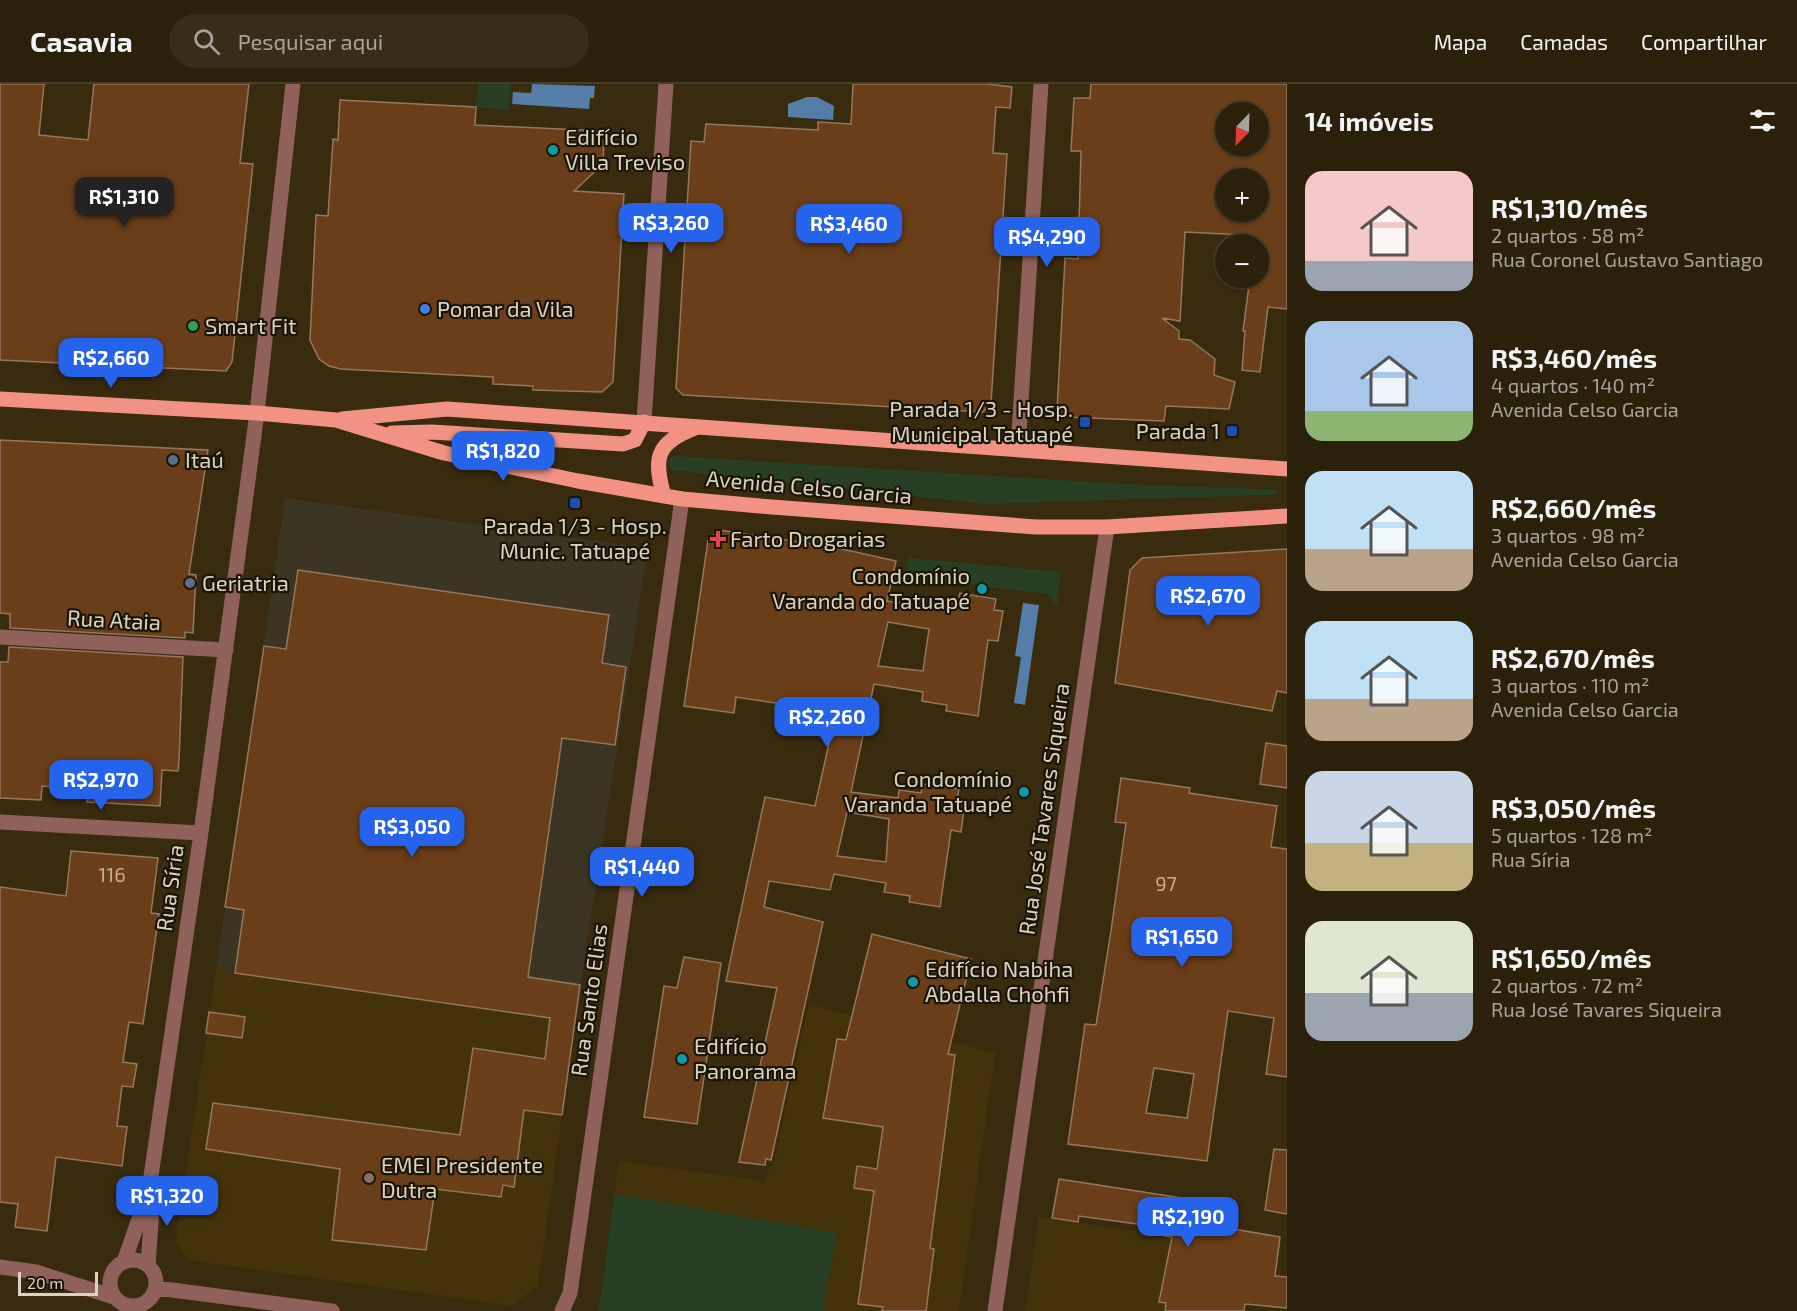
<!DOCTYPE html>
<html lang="pt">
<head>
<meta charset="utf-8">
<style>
  body { margin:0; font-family:"Exo 2",sans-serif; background:#372d18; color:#f1f3f6; height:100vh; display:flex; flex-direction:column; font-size:22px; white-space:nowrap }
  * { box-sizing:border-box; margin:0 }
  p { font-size:20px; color:#a6a39c }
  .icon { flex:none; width:33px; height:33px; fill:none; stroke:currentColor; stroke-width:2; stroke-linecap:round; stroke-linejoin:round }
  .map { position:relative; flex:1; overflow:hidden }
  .details { display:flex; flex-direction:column; background:#2b200a; width:510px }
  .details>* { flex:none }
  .needle { width:39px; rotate:203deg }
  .fabs { position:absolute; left:1215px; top:18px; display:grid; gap:12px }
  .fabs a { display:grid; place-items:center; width:54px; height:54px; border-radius:50%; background:#2b200a; box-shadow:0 2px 4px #0004,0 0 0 2px #473e2b; font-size:30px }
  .scale { position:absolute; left:18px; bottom:15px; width:80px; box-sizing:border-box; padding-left:6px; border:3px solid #dbd3c2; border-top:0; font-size:16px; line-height:21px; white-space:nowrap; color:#dbd3c2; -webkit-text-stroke:4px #1b1508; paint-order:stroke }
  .price { position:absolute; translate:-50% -51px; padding:0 14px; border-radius:12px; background:#2563eb; color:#fff; font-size:20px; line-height:39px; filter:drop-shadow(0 2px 3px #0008) }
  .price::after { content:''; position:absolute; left:50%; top:36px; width:18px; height:14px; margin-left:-9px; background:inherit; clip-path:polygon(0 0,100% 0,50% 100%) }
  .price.current { background:#222; color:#fff }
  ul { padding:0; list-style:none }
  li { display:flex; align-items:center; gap:18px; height:150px; padding:0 18px }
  li span { display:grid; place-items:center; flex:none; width:168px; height:120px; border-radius:18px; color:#555 }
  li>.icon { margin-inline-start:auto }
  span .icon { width:72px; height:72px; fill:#fffc; stroke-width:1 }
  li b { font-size:26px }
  h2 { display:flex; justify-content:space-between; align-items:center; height:72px; padding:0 18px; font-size:26px }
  header { display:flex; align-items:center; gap:36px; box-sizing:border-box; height:84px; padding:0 30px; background:#2b200a; border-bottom:2px solid #473e2b }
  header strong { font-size:28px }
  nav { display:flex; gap:33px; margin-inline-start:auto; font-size:21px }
  .search { width:420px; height:54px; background:#372d18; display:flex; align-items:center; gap:15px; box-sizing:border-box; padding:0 21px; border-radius:33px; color:#a6a39c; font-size:22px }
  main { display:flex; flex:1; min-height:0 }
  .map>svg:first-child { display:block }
</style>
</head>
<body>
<header>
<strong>Casavia</strong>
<div class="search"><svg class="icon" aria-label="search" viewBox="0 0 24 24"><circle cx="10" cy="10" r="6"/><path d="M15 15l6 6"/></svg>Pesquisar aqui</div>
<nav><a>Mapa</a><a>Camadas</a><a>Compartilhar</a></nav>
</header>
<main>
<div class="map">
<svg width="1287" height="1227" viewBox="0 0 1287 1227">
  <rect width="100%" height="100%" fill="#392b0d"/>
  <!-- built -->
  <path fill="#43320a" d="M 216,885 L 575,938 L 538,1202 L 511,1222 L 188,1176 L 176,1157 Z
    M 809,920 L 995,969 L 959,1227 L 599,1227 L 619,1077 L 766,1097 L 769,1082 L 773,1083 Z
    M 1039,1133 L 1196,1156 L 1184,1227 L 1025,1227 Z"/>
  <!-- medical -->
  <path fill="#3b3523" d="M 285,414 L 648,464 L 575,938 L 216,885 Z"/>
  <!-- green -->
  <path fill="#273f24" d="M 477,0 L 511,0 L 509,26 L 476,23 Z
    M 674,372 L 1126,400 L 1278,406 L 1273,411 L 985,420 L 672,386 L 667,377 Z
    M 909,474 L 1061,488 L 1057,521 L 1047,510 L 904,493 Z
    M 614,1110 L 837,1149 L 822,1227 L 599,1227 Z"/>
  <!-- water -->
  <path fill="#547da7" d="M 532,0 L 595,2 L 594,14 L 590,14 L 589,25 L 512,20 L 513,8 L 531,9 Z
    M 807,13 L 817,13 L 834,22 L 833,36 L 788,33 L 788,20 Z
    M 1023,519 L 1039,521 L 1025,621 L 1014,619 L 1021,573 L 1015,572 Z"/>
  <!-- building -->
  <path fill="#6a3e18" stroke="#957761" stroke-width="1.5" fill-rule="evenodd" d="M 0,0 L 44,0 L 39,51 L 88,56 L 94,0 L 249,0 L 240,79 L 253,80 L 232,278 L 226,287 L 0,276 Z
    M 853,0 L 988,0 L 1012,3 L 1010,24 L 996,23 L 993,69 L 1007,70 L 991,319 L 983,328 L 683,311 L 676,304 L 691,57 L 704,58 L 706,40 L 818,46 L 818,38 L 851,40 Z
    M 1091,0 L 1287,0 L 1287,225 L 1268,223 L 1260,288 L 1242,286 L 1245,247 L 1243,247 L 1250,194 L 1258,194 L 1258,160 L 1244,160 L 1245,151 L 1185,148 L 1180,237 L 1162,234 L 1179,247 L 1179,255 L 1190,256 L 1215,275 L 1214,291 L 1235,298 L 1229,325 L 1166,322 L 1164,337 L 1064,333 L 1057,327 L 1065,174 L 1078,175 L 1081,67 L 1071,67 L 1074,14 L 1090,14 ZM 1226,28 L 1258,28 L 1258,62 L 1226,62 ZM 1226,94 L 1258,94 L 1258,128 L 1226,128 Z
    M 340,16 L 476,23 L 475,41 L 600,47 L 599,54 L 604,58 L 603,80 L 574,107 L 624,110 L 613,298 L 602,308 L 533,306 L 533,302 L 493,300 L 493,293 L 341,285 L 329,282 L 319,275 L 310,256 L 316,131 L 328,132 L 333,55 L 338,56 Z
    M 0,356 L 208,366 L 189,490 L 196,491 L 193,549 L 185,548 L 185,554 L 10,544 L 10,530 L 0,529 Z
    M 719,446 L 833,463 L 896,477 L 887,517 L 936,524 L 937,515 L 958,518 L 960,509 L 996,515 L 994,526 L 1003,527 L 998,557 L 988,556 L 978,632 L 946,627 L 947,621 L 922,617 L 923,608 L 874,600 L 851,708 L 898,714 L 899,706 L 921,709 L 923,700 L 959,705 L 957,716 L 965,717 L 961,748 L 951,746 L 940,823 L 909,818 L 910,812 L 884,808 L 886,799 L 834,790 L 830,806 L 769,797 L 764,823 L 823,838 L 771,1076 L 766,1075 L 765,1081 L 739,1078 L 777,904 L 726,897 L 765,713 L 815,722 L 836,628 L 736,613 L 734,629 L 684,622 L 708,456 ZM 888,538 L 929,545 L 923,587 L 878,582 ZM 847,728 L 889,735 L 886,778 L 837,772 Z
    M 1287,465 L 1287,609 L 1277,607 L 1272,627 L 1115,599 L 1130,486 L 1142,474 Z
    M 298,486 L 609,531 L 602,579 L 626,583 L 615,661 L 562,654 L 528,893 L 580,901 L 562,1031 L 524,1026 L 514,1103 L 503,1101 L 501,1113 L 435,1105 L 426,1166 L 332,1156 L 340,1085 L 206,1065 L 213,1019 L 460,1051 L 473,964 L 545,975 L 550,934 L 235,889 L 244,826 L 225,823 L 264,562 L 286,565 Z
    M 9,563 L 183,573 L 179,676 L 178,687 L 162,686 L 160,722 L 87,718 L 88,705 L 42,702 L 41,716 L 0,714 L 0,578 L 8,578 Z
    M 1266,659 L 1287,662 L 1287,704 L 1260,700 Z
    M 1121,694 L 1190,704 L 1189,709 L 1277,722 L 1271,763 L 1287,765 L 1287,993 L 1266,990 L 1274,934 L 1228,927 L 1207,1077 L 1068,1060 L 1085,940 L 1096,941 L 1111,847 L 1126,739 L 1115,738 ZM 1154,984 L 1194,990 L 1187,1034 L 1146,1029 Z
    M 71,767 L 158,774 L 151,829 L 159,830 L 143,940 L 129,938 L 123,978 L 137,980 L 133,1003 L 122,1002 L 117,1042 L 127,1043 L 122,1082 L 56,1073 L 47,1147 L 15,1143 L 18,1120 L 0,1118 L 0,803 L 66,812 Z
    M 872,850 L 971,875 L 948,970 L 955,971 L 930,1164 L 934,1165 L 926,1227 L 882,1227 L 883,1223 L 858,1220 L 874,1107 L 854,1104 L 857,1082 L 877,1085 L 883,1043 L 823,1034 L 837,955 L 846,956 Z
    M 684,873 L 721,879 L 697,1040 L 644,1033 L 664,902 L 677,904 Z
    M 209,928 L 245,933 L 242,954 L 206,949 Z
    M 1274,1065 L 1287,1066 L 1287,1130 L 1265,1126 Z
    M 1059,1095 L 1201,1117 L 1198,1139 L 1280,1153 L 1275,1192 L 1287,1193 L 1287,1224 L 1245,1220 L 1244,1227 L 1165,1227 L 1166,1219 L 1159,1218 L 1172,1153 L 1164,1152 L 1166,1144 L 1079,1132 L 1078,1138 L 1052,1134 Z"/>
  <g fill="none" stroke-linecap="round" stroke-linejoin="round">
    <!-- minor -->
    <path stroke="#90615a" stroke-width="15" d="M 644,338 L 666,0
      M 1018,365 L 1041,0
      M 0,553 L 226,566
      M 0,738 L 201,749
      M110 1199a23 23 0 1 1 46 0a23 23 0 1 1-46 0Z
      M 124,1178 L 149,1106 L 201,749 L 257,329 L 293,0
      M 148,1181 L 152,1126 L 149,1107
      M 0,1183 L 36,1188 L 114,1213
      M 157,1204 L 332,1227
      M 562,1227 L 570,1209 L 682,415
      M 995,1227 L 1107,443"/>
    <!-- major -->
    <path stroke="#f29284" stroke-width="15" d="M 0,315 L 257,329 L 336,336 L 444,369 L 578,397 L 682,415 L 760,422 L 1036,443 L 1107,443 L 1287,432
      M 342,335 L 447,325 L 1287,385
      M 392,349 L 432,348 L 623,360 L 635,356 L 644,338
      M 664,412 C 653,374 656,359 695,344"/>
  </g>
  <!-- markers -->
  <g fill="#0f9aa8" stroke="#1b1508" stroke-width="2">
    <circle cx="553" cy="66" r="6"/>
    <circle cx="982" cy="505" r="6"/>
    <circle cx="1024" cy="708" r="6"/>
    <circle cx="913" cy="898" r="6"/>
    <circle cx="682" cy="975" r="6"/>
  </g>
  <circle fill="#3f7fe0" stroke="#1b1508" stroke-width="2" cx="425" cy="225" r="6"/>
  <circle fill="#2e9e5b" stroke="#1b1508" stroke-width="2" cx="193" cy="242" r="6"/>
  <g fill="#1a4fb4" stroke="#1b1508" stroke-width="2">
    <rect x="1079" y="332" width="12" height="12" rx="3"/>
    <rect x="1226" y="341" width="12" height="12" rx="3"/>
    <rect x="569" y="413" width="12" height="12" rx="3"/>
  </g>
  <g fill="#5c6f8a" stroke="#1b1508" stroke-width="2">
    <circle cx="173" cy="376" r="6"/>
    <circle cx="190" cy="499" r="6"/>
  </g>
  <path fill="#e0444e" stroke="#1b1508" stroke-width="2" d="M715 446h6v6h6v6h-6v6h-6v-6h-6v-6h6z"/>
  <circle fill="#8d6e63" stroke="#1b1508" stroke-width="2" cx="369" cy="1094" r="6"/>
  <g text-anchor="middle" stroke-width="4.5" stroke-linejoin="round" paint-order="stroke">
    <!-- number labels -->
    <g font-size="20" fill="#bfae98">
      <text x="112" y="798">116</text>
      <text x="1166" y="807">97</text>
    </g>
    <!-- poi labels -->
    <g font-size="22" fill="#dbd3c2" stroke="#1b1508" text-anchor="start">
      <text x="565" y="61">Edifício<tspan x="565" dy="25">Villa Treviso</tspan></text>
      <text x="437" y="233">Pomar da Vila</text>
      <text x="205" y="250">Smart Fit</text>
      <text x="1073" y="333" text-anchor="end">Parada 1/3 - Hosp.<tspan x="1073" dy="25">Municipal Tatuapé</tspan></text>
      <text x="1220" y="355" text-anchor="end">Parada 1</text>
      <text x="185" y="384">Itaú</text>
      <text x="575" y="450" text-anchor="middle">Parada 1/3 - Hosp.<tspan x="575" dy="25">Munic. Tatuapé</tspan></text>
      <text x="730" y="463">Farto Drogarias</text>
      <text x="970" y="500" text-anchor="end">Condomínio<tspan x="970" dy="25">Varanda do Tatuapé</tspan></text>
      <text x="202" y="507">Geriatria</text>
      <text x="1012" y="703" text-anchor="end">Condomínio<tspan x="1012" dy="25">Varanda Tatuapé</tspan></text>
      <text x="925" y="893">Edifício Nabiha<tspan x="925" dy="25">Abdalla Chohfi</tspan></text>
      <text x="694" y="970">Edifício<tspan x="694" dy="25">Panorama</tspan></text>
      <text x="381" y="1089">EMEI Presidente<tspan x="381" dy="25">Dutra</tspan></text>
    </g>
    <!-- street labels -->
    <g font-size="22" fill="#dbd3c2" stroke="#1b1508">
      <text transform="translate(809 403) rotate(5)" y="8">Avenida Celso Garcia</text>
      <text transform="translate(114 536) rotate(3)" y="8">Rua Ataia</text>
      <text transform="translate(1044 725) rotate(-82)" y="8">Rua José Tavares Siqueira</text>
      <text transform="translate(170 804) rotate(-82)" y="8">Rua Síria</text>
      <text transform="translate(589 916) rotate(-82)" y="8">Rua Santo Elias</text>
    </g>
  </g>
</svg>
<div class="fabs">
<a><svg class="needle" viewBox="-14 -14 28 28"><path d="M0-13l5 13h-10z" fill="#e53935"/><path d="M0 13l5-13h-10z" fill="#a6a39c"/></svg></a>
<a>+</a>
<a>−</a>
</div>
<div class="scale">20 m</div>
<b class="price current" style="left:124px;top:144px">R$1,310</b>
<b class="price" style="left:671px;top:170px">R$3,260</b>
<b class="price" style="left:849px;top:171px">R$3,460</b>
<b class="price" style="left:1047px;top:184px">R$4,290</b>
<b class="price" style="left:111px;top:305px">R$2,660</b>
<b class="price" style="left:503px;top:398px">R$1,820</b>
<b class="price" style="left:1208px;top:543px">R$2,670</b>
<b class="price" style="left:827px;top:664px">R$2,260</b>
<b class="price" style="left:101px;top:727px">R$2,970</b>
<b class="price" style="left:412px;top:774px">R$3,050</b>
<b class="price" style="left:642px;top:814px">R$1,440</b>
<b class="price" style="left:1182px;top:884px">R$1,650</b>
<b class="price" style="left:167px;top:1143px">R$1,320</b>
<b class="price" style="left:1188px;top:1164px">R$2,190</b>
</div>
<section class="details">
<h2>14 imóveis<svg class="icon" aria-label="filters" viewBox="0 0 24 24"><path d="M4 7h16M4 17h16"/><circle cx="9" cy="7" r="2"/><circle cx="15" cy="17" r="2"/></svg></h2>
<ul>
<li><span style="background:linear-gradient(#f6c9c9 75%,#9aa5b1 0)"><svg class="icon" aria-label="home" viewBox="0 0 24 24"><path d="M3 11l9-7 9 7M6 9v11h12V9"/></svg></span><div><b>R$1,310/mês</b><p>2 quartos · 58 m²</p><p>Rua Coronel Gustavo Santiago</p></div></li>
<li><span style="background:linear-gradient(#a9c7e8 75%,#8fb573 0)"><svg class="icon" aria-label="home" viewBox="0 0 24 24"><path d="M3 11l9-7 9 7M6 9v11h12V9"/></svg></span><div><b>R$3,460/mês</b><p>4 quartos · 140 m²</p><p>Avenida Celso Garcia</p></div></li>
<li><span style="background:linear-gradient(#bfe0f5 65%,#b9a48a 0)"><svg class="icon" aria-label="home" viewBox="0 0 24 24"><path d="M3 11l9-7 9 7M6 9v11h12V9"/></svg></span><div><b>R$2,660/mês</b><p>3 quartos · 98 m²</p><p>Avenida Celso Garcia</p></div></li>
<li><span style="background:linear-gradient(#bfe0f5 65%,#b9a48a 0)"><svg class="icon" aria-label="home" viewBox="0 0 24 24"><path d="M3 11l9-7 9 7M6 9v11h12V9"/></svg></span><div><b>R$2,670/mês</b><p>3 quartos · 110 m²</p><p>Avenida Celso Garcia</p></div></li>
<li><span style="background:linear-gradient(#c9d6e8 60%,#c2b280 0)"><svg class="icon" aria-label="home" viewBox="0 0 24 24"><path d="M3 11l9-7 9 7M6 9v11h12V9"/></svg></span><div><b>R$3,050/mês</b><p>5 quartos · 128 m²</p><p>Rua Síria</p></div></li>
<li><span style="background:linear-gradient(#dfe7d0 60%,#9aa5b1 0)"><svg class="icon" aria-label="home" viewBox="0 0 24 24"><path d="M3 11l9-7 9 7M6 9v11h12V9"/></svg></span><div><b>R$1,650/mês</b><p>2 quartos · 72 m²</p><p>Rua José Tavares Siqueira</p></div></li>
</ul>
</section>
</main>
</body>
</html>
